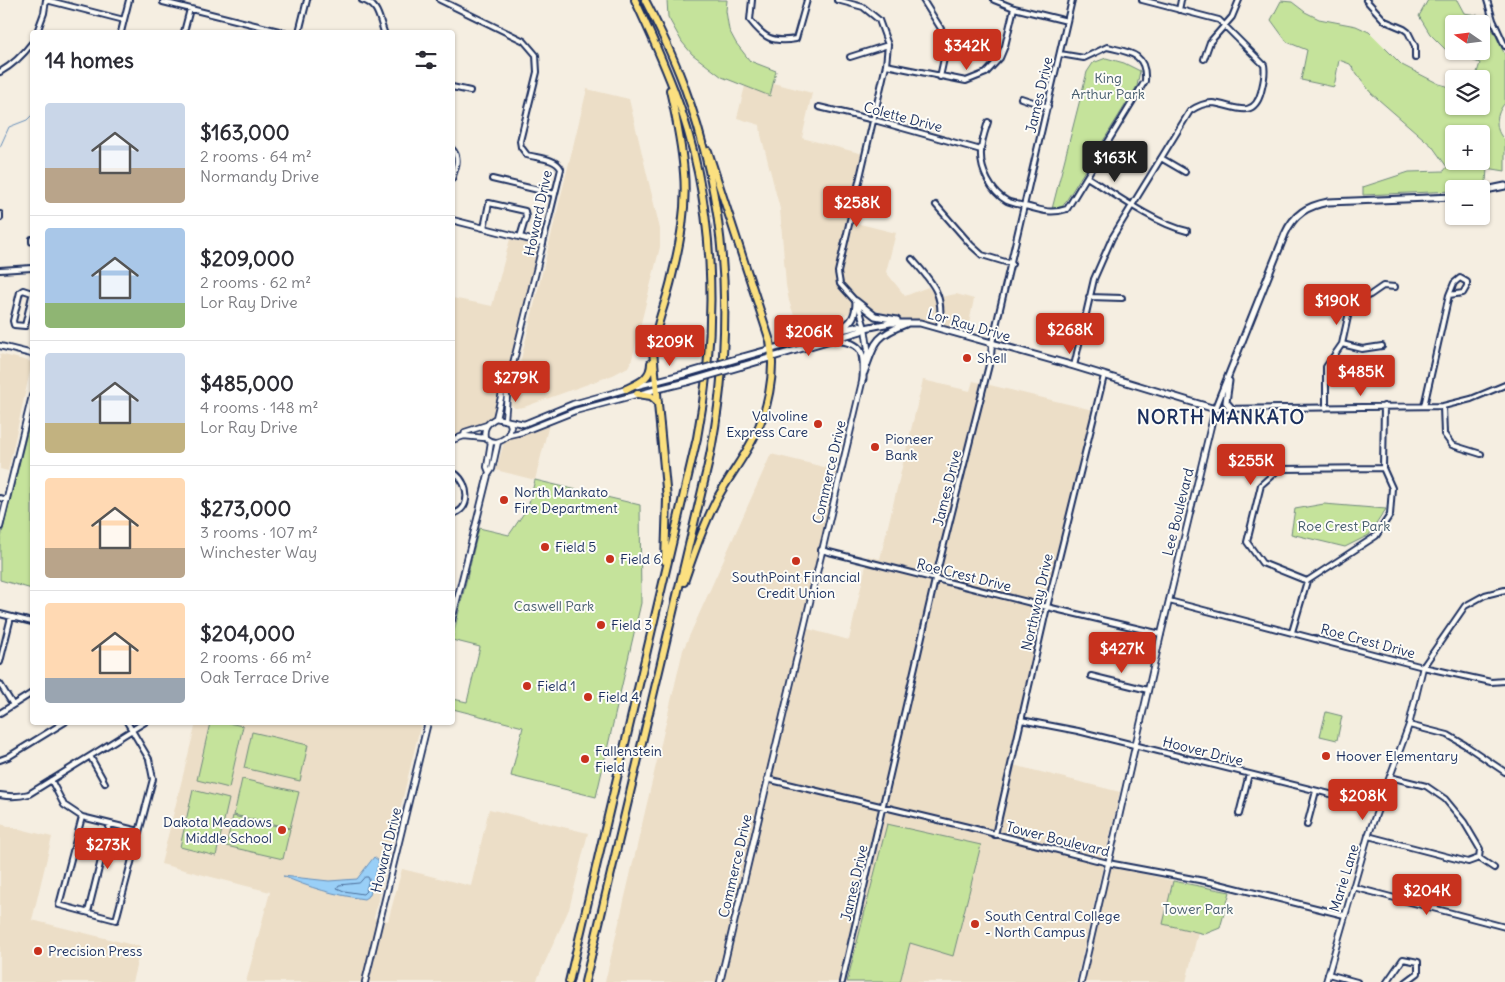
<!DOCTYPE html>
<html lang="en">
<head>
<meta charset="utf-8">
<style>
  body { margin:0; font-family:Delius,sans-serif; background:#f2f2f3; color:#2b2b33; height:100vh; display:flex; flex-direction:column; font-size:19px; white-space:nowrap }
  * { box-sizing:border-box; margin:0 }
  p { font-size:16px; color:#7c7c81 }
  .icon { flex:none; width:28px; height:28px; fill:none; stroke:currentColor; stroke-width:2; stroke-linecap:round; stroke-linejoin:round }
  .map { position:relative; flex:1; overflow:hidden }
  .details { position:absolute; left:30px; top:30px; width:425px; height:695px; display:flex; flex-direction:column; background:#fff; border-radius:5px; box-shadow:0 1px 4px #0004 }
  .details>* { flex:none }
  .needle { width:32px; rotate:284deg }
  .tools { position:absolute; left:1445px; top:15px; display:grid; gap:10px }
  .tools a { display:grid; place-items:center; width:45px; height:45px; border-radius:5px; background:#fff; box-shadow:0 1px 4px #0004; font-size:25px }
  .price { position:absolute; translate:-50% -42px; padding:0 11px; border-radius:5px; background:#c8321e; color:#fff; font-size:16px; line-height:32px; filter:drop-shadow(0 1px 2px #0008) }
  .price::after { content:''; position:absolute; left:50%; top:30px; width:15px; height:11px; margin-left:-8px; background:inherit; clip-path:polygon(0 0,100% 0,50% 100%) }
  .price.current { background:#222; color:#fff }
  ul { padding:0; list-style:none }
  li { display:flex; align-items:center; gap:15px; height:125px; padding:0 15px }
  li+li { border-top:1px solid #e1e1e2 }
  li span { display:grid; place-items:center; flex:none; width:140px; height:100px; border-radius:5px; color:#555 }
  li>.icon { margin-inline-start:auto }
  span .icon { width:60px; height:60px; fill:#fffc; stroke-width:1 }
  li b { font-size:21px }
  h2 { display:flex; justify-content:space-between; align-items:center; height:60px; padding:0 15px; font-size:21px }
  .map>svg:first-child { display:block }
</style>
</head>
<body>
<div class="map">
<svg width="1505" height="982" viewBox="0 0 1505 982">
  <rect width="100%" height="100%" fill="#f5eee1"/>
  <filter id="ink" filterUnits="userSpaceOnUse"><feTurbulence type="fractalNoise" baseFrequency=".02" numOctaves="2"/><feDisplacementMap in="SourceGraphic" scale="10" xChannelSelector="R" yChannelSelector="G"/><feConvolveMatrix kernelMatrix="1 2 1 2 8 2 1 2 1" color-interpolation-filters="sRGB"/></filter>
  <g filter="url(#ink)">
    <!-- built -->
    <path fill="#ecdec7" d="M 773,83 L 812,93 L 802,138 L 867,155 L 852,222 L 896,233 L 886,272 L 905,296 L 928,287 L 936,298 L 956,294 L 974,299 L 967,333 L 933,322 L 899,318 L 874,310 L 853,312 L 799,330 L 789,301 L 786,285 L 780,209 L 761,135 L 760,125 L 737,118 L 745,86 L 771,95 Z
      M 587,89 L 629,99 L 660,229 L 660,247 L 632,359 L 628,367 L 613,375 L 524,407 L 515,408 L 510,404 Z
      M 510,239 L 539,246 L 494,424 L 483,429 L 453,437 L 452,298 L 492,306 Z
      M 0,354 L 32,362 L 8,471 L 0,469 Z
      M 923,380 L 970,391 L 973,381 L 1097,411 L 1009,764 L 1120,792 L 1076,982 L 605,982 L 683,650 L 771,454 L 844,472 L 805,628 L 849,640 L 868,556 L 880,559 Z
      M 549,424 L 535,480 L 496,470 L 506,435 Z
      M 196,723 L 421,723 L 374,918 L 388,921 L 402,869 L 471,886 L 489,809 L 588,833 L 569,909 L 536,982 L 246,982 L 270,892 L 161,864 Z
      M 0,824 L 52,837 L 32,920 L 141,947 L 132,982 L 0,982 Z
      M 1111,866 L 1173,881 L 1164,924 L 1198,932 L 1186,982 L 1084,982 Z"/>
    <!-- green -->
    <path fill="#c5e39b" stroke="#70897c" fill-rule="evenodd" d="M 667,0 L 727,0 L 726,11 L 729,30 L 736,43 L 750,61 L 776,71 L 770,96 L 722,77 L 692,54 L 682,42 L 668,17 Z
      M 1428,0 L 1457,0 L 1464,13 L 1482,16 L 1494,32 L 1505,55 L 1505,103 C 1496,113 1493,130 1505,140 L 1505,171 L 1487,168 L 1486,183 L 1466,189 L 1454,189 L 1454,191 L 1363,195 L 1363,187 L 1409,172 L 1444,171 L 1447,167 L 1432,146 L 1371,93 L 1350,64 L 1339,60 L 1334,87 L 1301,80 L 1307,50 L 1287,42 L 1271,20 L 1281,1 L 1292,2 L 1305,12 L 1319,19 L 1356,26 L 1369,32 L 1402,65 L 1439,84 L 1454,88 L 1454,106 L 1481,106 L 1481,79 L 1475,79 L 1480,63 L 1448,52 L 1430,34 L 1419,16 ZM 1454,24 L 1481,24 L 1481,51 L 1454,51 ZM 1454,134 L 1481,134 L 1481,161 L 1454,161 Z
      M 1106,58 L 1124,63 L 1140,71 L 1137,86 L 1063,206 L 1052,209 L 1087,72 L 1093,63 Z
      M 32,413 L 32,589 L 0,580 L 0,541 Z
      M 535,480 L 640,505 L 641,603 L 596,797 L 511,776 L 523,727 L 453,709 L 453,699 L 467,702 L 480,647 L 452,640 L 479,528 L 509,535 L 528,507 Z
      M 1324,504 L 1386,509 L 1369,535 L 1345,547 L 1291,534 L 1295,509 Z
      M 1326,712 L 1342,716 L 1337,740 L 1320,736 Z
      M 210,723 L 228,723 L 243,726 L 229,788 L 197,780 Z
      M 252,732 L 308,745 L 300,781 L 244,768 Z
      M 242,779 L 299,792 L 290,828 L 234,815 Z
      M 193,790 L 229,799 L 216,856 L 180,847 Z
      M 233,816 L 290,829 L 283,859 L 226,846 Z
      M 887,824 L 981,845 L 953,956 L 910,943 L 900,982 L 847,982 Z
      M 1173,881 L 1230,892 L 1220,928 L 1205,934 L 1163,924 Z"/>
    <!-- water -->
    <path fill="#99cff7" stroke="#678fba" d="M 374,857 L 379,861 L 370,895 L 364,899 C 336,895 309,888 283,876 L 329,881 L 357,879 Z"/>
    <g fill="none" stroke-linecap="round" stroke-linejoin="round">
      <!-- shore -->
      <path stroke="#4d6f9b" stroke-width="1" d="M 365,877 L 368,877 L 369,879 L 366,891 L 363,894 L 344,891 L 337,888 L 339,885 L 359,883 Z"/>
      <!-- stream -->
      <path stroke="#678fba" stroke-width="1" d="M 0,147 L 9,127 L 27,120 L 32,115"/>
      <defs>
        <path id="minor" d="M 46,0 L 124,20
          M 362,0 C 379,4 379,19 384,32
          M 440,0 L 524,41 L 536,55 L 537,72 L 520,141 L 521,147 L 527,155 C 537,158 556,158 561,169 L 543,243
          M 752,0 L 750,20 C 764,38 772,43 796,39 L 807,0
          M 837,0 L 863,7 L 879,20 L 888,45 L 886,65 L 838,272 L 840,284 L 858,304 L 865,328
          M 923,0 L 948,40 L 940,77
          M 994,0 L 1014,8 L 1067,21
          M 1366,0 L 1385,21 L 1404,29 L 1408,32 L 1415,46 L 1415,58
          M 1487,0 L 1493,20 L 1505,46
          M 163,2 L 283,32
          M 1179,10 L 1181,0
          M 37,32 L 44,13 L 46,0
          M 121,32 L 129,0
          M 184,32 L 190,9
          M 299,32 L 307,0
          M 850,57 L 888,45
          M 1204,59 L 1210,42 L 1232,17 L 1239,0
          M 886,65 L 966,81 L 986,73 L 1000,58 L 1005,46 L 1014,8
          M 0,72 C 14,64 23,55 32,43
          M 452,87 L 470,91
          M 1021,98 L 1048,107
          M 819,107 L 874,120 L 981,150
          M 988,122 C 985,131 981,142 981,152 C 980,170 991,192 1007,201 C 1014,204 1022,205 1029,207 C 1045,211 1051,214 1067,209 L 1145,81 C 1147,53 1129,52 1107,47 L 1084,58 L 1060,54
          M 452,149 C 461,158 455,169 452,179
          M 1161,158 L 1185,172
          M 1087,177 C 1114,194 1156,224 1187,231
          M 492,179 L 555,194
          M 936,205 L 971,245 L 982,255 L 1012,264
          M 0,214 L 0,218
          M 484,228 L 489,203 L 525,211 L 526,217 L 520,237
          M 32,239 L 32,242
          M 912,259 C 933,283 945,295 939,327
          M 0,270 L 32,268
          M 32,293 L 23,290 L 20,292 L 13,321 L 14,325 L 25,326 L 32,296
          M 1089,297 L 1122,298
          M 1342,344 L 1362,349 L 1382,346
          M 1074,366 L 1094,279 L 1112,238 L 1190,111 C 1196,107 1203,103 1212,103 C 1232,104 1253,122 1261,92 C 1263,83 1266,75 1264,65 L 1219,20 L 1142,0
          M 1424,406 L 1449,295 L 1463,293 L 1467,286 L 1467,282 L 1460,278 L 1454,283 L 1449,295
          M 1443,406 L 1444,434 L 1452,445 L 1481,454
          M 1326,408 L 1326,367 L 1342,344 L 1351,303 L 1370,295 L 1383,286 L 1395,287
          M 1215,409 L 1443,406 L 1471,399 L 1505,385
          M 452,474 L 456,474 C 469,484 472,510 452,514
          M 0,498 L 7,500
          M 821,550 L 1047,607 L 1161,634
          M 1307,581 L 1262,563 L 1247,542 L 1261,485 L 1279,469 L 1383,468
          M 1169,601 L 1423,667 L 1491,682 L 1505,681
          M 0,614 L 32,622
          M 1292,632 L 1307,581 L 1376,536 L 1390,515 L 1392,488 L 1383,468 L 1384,406
          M 0,662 L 11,617
          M 1423,667 L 1465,606 L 1485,595 L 1505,590
          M 1091,676 L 1148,690
          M 0,684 L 13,705
          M 0,713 L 32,693
          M 1021,720 L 1078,731 L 1378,806
          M 1409,725 L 1448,735 L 1465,745 L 1505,772
          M 90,756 L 105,783
          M 0,760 L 8,757 L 65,722
          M 767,779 L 968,827 L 1108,863 L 1215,883 L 1344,915
          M 51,780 L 64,805 L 82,817 L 139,831
          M 0,795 C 11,797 18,797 29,794 L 145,722
          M 1239,814 L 1249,774
          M 82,817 L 59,905 L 116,920 L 153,779 L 149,759 L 127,722
          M 1307,825 L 1316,791
          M 995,835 L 1047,607 L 1104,376
          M 1368,836 L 1468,862 L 1479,858 L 1480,849 L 1464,822 L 1445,799 L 1426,786 L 1390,777
          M 1479,858 L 1494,868
          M 1353,887 L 1505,927
          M 88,912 L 110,824
          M 1328,974 L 1357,982
          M 842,982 L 935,580 L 991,357 L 992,343 L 1072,0
          M 1387,982 L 1403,959 L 1418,962 L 1418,973 L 1406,982"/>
        <path id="tertiary" d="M 452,220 L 543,243 L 506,392 L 507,396 L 505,419
          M 865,328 L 868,349 L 866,363
          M 0,346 L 32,354
          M 637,386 L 657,381
          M 496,418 L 509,421 L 511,426 L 509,435 C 501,442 494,445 485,438 C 483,428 487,423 496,418 Z
          M 496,418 L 502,393 L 506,392
          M 509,421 L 524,424 L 573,404 L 627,389
          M 509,435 L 522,432 L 575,411 L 658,389
          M 464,436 L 465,432 L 487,425
          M 452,440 L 464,436 L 485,438
          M 489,472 L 487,467 L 491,442
          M 0,527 L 32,396
          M 452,620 L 488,475 L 492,469 L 498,442
          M 365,982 L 428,722
          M 720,982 L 863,378
          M 1081,982 L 1161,634 L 1215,409
          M 1326,982 L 1368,836 L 1409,725 L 1423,667"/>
        <path id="secondary" d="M 1481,191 L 1505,186
          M 856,301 L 875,316 L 897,320
          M 841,328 C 853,322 856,314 856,301
          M 835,340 C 864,343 864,352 863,379
          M 743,357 L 833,332 L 859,326 L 865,328 L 890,323 L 920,323 L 1074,366 L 1215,409 L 1285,234 C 1294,214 1307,206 1328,202 L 1454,197
          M 742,366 L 861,331 L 865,328
          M 864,373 C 875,343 874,336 906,324
          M 657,381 L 688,373
          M 1229,381 L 1226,402 L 1233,410
          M 658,389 L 687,382"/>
        <path id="motorway" d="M 626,389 C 638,383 651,379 651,363
          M 637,394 L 651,396 L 658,402
          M 665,561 L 667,499 L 653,351 C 655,325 667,301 672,276 C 680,243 687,208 684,173 C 682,145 676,117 670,90
          M 684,582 C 694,553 704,524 718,497 C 729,477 742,460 752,441 C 768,412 776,373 770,341 L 708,151
          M 569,982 L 697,438 C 719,323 716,200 674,90 C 662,59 649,30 635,0
          M 585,982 L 708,465 C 735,336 729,206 683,83 C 672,54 659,27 645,0"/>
      </defs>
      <!-- minor casing -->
      <use href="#minor" stroke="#1b2f5e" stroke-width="8"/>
      <!-- tertiary casing -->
      <use href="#tertiary" stroke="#1b2f5e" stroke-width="8"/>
      <!-- secondary casing -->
      <use href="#secondary" stroke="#1b2f5e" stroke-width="9"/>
      <!-- motorway casing -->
      <use href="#motorway" stroke="#1b2f5e" stroke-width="10"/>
      <!-- minor -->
      <use href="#minor" stroke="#fdfcf7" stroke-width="4"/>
      <!-- tertiary -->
      <use href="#tertiary" stroke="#fdfcf7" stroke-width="4.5"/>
      <!-- secondary -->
      <use href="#secondary" stroke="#fdfcf7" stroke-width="5"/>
      <!-- motorway -->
      <use href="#motorway" stroke="#fbe080" stroke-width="6"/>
      <defs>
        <path id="secondary-bridge" d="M 688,373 L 743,357
          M 687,382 L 742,366"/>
      </defs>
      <!-- secondary-bridge casing -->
      <use href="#secondary-bridge" stroke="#1b2f5e" stroke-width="9" stroke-linecap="butt"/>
      <!-- secondary-bridge -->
      <use href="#secondary-bridge" stroke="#fdfcf7" stroke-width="5"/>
    </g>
  </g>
  <!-- markers -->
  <g fill="#c8321e" stroke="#fdfcf7" stroke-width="2">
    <circle cx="967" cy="358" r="5"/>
    <circle cx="818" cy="424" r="5"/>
    <circle cx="875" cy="447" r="5"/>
    <circle cx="504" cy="500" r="5"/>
    <circle cx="545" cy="547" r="5"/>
    <circle cx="610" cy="559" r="5"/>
    <circle cx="796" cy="561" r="5"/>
    <circle cx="601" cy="625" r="5"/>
    <circle cx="527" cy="686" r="5"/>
    <circle cx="588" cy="697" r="5"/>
    <circle cx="1326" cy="756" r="5"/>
    <circle cx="585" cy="759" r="5"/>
    <circle cx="282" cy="830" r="5"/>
    <circle cx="975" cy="924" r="5"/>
    <circle cx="38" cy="951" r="5"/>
  </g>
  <g text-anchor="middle" stroke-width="4" stroke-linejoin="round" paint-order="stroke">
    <!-- park labels -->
    <g font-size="14" fill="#465c6d" stroke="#fdfcf7">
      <text x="1108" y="83">King<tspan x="1108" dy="16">Arthur Park</tspan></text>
      <text x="1344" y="531">Roe Crest Park</text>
      <text x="554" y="611">Caswell Park</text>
      <text x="1198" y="914">Tower Park</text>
    </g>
    <!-- street labels -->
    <g font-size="14" fill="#1b2f5e" stroke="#fdfcf7">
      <text transform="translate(1039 95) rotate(-77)" y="5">James Drive</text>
      <text transform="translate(903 117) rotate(15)" y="5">Colette Drive</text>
      <text transform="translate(538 213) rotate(-78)" y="5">Howard Drive</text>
      <text transform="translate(969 325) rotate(16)" y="5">Lor Ray Drive</text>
      <text transform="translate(829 472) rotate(-77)" y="5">Commerce Drive</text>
      <text transform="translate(947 488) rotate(-76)" y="5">James Drive</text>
      <text transform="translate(1178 512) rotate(-76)" y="5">Lee Boulevard</text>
      <text transform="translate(964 575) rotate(14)" y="5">Roe Crest Drive</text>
      <text transform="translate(1037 602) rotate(-77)" y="5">Northway Drive</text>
      <text transform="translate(1368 641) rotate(15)" y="5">Roe Crest Drive</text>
      <text transform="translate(1203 751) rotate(14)" y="5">Hoover Drive</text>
      <text transform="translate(1058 839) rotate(14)" y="5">Tower Boulevard</text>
      <text transform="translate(386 850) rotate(-76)" y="5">Howard Drive</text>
      <text transform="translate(735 866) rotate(-77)" y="5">Commerce Drive</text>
      <text transform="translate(1344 878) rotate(-73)" y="5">Marie Lane</text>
      <text transform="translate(854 883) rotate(-77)" y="5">James Drive</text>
    </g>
    <!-- poi labels -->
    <g font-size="14" fill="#1b2f5e" stroke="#fdfcf7" text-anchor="start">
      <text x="977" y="363">Shell</text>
      <text x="808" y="421" text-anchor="end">Valvoline<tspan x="808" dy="16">Express Care</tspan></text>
      <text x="885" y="444">Pioneer<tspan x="885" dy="16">Bank</tspan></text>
      <text x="514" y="497">North Mankato<tspan x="514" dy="16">Fire Department</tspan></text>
      <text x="555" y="552">Field 5</text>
      <text x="620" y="564">Field 6</text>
      <text x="796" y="582" text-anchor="middle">SouthPoint Financial<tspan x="796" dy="16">Credit Union</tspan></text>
      <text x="611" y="630">Field 3</text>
      <text x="537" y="691">Field 1</text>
      <text x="598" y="702">Field 4</text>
      <text x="595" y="756">Fallenstein<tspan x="595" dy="16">Field</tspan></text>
      <text x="1336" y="761">Hoover Elementary</text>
      <text x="272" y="827" text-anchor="end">Dakota Meadows<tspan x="272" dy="16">Middle School</tspan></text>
      <text x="985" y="921">South Central College<tspan x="985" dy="16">- North Campus</tspan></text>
      <text x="48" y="956">Precision Press</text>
    </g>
    <!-- district labels -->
    <g font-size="19" font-weight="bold" letter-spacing="1" fill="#1b2f5e" stroke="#fdfcf7">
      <text x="1221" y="424">NORTH MANKATO</text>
    </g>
  </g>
</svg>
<div class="tools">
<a><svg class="needle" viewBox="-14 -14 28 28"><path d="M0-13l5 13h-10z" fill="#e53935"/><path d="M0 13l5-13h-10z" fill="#7c7c81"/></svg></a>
<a><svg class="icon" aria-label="layers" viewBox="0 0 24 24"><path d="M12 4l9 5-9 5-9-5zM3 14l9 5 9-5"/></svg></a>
<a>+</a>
<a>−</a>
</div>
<b class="price" style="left:967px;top:71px">$342K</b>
<b class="price current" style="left:1115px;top:183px">$163K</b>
<b class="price" style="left:857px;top:228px">$258K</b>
<b class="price" style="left:1337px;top:326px">$190K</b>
<b class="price" style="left:1070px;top:355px">$268K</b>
<b class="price" style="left:809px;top:357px">$206K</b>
<b class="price" style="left:670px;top:367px">$209K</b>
<b class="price" style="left:1361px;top:397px">$485K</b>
<b class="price" style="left:516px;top:403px">$279K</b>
<b class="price" style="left:1251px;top:486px">$255K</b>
<b class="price" style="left:1122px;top:674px">$427K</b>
<b class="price" style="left:1363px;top:821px">$208K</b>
<b class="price" style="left:108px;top:870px">$273K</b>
<b class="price" style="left:1427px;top:916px">$204K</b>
<section class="details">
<h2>14 homes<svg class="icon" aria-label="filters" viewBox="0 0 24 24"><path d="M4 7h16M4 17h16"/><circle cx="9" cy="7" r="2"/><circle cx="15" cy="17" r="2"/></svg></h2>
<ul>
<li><span style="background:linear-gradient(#c9d6e8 65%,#b9a48a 0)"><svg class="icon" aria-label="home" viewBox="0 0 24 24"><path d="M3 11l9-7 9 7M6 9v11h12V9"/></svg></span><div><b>$163,000</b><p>2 rooms · 64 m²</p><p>Normandy Drive</p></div></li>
<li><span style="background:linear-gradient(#a9c7e8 75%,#8fb573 0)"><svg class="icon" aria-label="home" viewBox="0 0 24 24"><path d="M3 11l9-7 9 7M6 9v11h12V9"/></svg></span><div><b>$209,000</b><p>2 rooms · 62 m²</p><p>Lor Ray Drive</p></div></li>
<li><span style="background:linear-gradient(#c9d6e8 70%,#c2b280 0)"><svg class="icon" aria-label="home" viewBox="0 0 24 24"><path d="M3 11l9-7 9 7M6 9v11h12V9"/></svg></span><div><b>$485,000</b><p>4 rooms · 148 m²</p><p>Lor Ray Drive</p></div></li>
<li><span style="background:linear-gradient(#ffd9b3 70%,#b9a48a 0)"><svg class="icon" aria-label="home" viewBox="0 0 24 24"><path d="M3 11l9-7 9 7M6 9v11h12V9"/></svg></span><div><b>$273,000</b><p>3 rooms · 107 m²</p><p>Winchester Way</p></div></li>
<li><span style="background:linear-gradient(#ffd9b3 75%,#9aa5b1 0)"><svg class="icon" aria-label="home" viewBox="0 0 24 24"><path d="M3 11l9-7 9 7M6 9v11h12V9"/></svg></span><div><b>$204,000</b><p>2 rooms · 66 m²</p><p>Oak Terrace Drive</p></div></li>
</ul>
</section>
</div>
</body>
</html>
